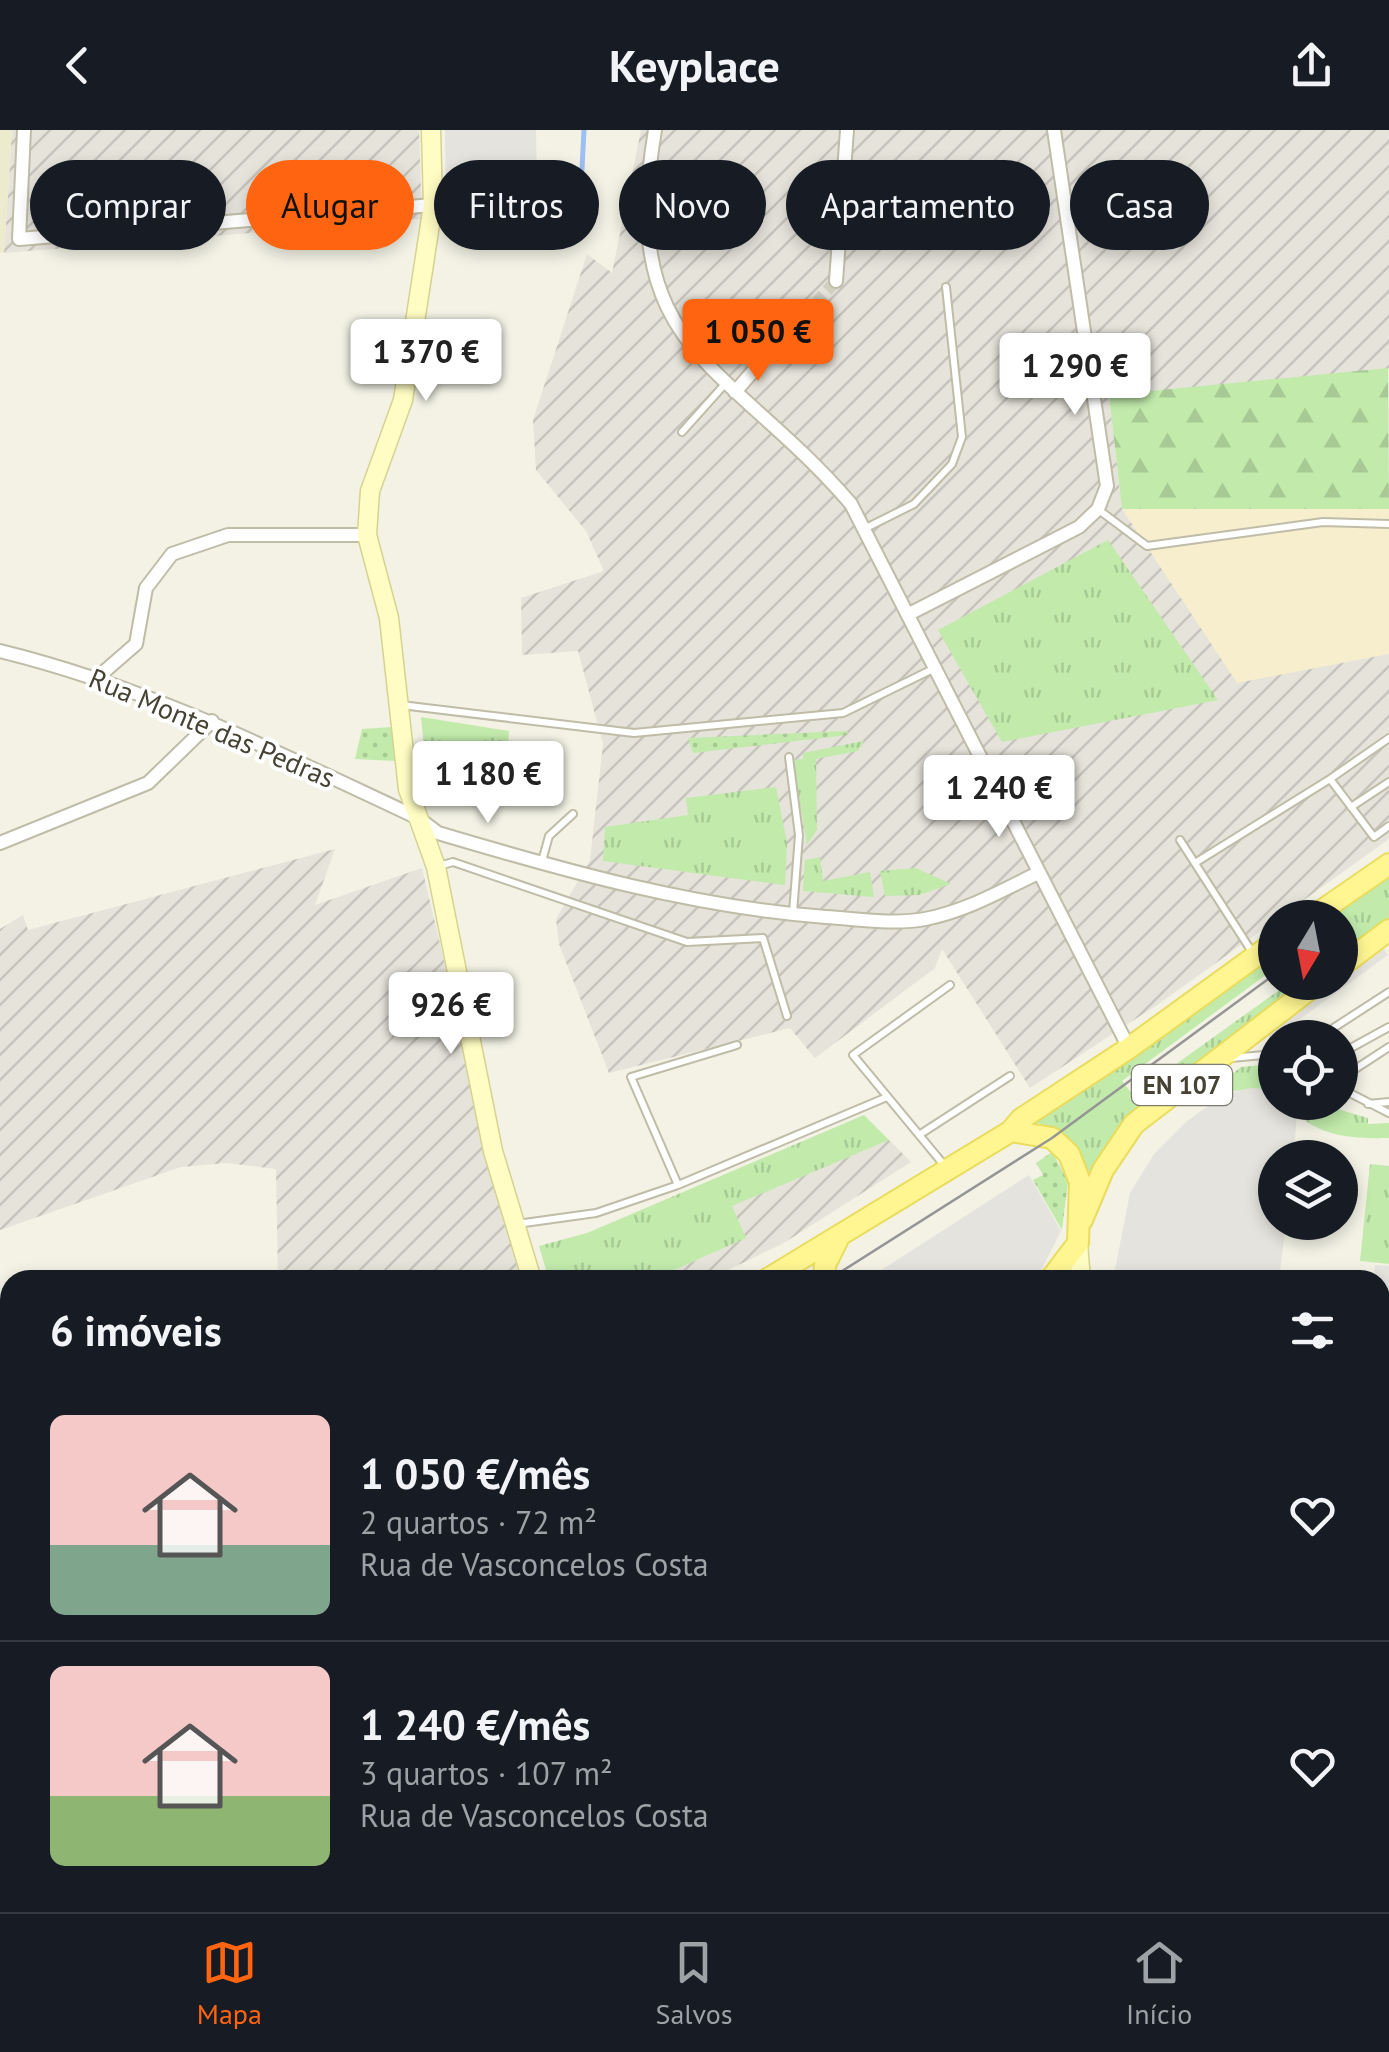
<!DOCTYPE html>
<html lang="pt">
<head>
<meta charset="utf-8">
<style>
  body { margin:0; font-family:"PT Sans",sans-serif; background:#20242c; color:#f1f3f6; height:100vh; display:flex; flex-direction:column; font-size:38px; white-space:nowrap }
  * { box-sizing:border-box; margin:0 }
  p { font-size:32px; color:#9ea1a6 }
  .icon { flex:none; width:55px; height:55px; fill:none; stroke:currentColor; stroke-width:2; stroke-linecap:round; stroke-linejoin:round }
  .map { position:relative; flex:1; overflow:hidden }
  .panel { position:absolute; left:0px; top:1140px; width:1390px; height:642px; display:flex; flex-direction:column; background:#171b24; border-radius:30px 30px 0 0; box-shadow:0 5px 15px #0003 }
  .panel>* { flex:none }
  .guide { position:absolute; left:30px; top:30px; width:1330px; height:90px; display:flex; gap:20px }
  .needle { width:65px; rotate:190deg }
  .controls { position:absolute; left:1258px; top:770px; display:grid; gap:20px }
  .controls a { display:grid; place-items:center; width:100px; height:100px; border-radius:50%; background:#171b24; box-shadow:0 5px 15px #0003; font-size:50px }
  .price { position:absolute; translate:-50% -85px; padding:0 22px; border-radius:10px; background:#fff; color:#222; font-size:32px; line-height:65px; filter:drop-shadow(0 2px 5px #0008) }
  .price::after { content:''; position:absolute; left:50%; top:60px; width:30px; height:22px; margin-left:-15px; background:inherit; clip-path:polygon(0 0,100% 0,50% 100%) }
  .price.on { background:#ff6510; color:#111 }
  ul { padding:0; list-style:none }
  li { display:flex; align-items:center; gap:30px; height:250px; padding:0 50px }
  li+li { border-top:2px solid #363941 }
  li span { display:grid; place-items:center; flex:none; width:280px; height:200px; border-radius:15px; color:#555 }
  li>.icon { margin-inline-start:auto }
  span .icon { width:120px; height:120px; fill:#fffc; stroke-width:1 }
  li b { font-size:42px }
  h2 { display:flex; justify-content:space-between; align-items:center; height:120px; padding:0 50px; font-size:42px }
  .tag { padding:0 35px; border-radius:45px; background:#171b24; box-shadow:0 5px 15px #0003; font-size:35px; line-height:90px }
  .tag.on { background:#ff6510; color:#111 }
  header { display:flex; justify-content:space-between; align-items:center; height:130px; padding:0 50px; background:#171b24; font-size:45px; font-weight:800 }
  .tabs { display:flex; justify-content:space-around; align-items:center; height:140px; border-top:2px solid #363941; background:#171b24; font-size:28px; color:#9ea1a6 }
  .tabs a { display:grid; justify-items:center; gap:5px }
  .tabs .on { color:#ff6510 }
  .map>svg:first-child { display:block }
</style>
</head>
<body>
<header><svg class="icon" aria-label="back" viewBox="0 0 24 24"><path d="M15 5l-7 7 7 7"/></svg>Keyplace<svg class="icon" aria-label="share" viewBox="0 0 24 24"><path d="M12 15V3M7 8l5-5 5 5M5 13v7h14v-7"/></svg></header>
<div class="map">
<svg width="1389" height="1782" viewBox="0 0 1389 1782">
  <defs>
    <pattern id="industrial-furrows" width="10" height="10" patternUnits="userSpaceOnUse" patternTransform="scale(2.5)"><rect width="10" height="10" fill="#e5e3da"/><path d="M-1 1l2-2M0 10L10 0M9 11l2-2" fill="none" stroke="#c6c4bc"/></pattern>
    <pattern id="grass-tufts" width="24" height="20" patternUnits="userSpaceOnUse" patternTransform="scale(2.5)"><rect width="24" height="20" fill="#c1eaab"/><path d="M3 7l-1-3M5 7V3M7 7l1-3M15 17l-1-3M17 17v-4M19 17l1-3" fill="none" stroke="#a7ca94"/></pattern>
    <pattern id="forest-firs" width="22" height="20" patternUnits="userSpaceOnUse" patternTransform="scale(2.5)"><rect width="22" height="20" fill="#c1eaab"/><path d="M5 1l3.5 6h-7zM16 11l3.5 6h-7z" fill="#a7ca94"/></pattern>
    <pattern id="garden-dots" width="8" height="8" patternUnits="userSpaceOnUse" patternTransform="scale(2.5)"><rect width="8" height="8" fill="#c1eaab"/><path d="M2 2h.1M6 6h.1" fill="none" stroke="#a7ca94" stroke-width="1.8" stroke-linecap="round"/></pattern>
  </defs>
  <rect width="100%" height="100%" fill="#f3f2e5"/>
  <!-- residential -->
  <path fill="#e8e5d3" d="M 0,1330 L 10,1330 L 10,1666 L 0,1667 Z
    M 842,1772 L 846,1782 L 349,1782 L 344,1773 Z
    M 853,1773 L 1015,1773 L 1009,1782 L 857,1782 Z"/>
  <!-- commercial -->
  <path fill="#f7eece" d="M 1122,379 L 1389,379 L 1389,524 L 1237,554 Z"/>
  <!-- industrial -->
  <path fill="url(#industrial-furrows)" d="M 12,0 L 419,0 L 422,89 L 4,123 Z
    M 641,0 L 1389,0 L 1389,240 L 1109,266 L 1122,379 L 1237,553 L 1389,524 L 1389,709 L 1160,873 L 1030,958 L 942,819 L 935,838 L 815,928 L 790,898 L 609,943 L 559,814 L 556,789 L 590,730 L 603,614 L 578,521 L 522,525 L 521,468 L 604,441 L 586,401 L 536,340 L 533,290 L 587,124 L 612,143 Z
    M 335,719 L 315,775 L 422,738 L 520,1150 L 278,1150 L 276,1039 L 227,1033 L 181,1037 L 0,1100 L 0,799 L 23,785 L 28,800 Z
    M 889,1010 L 911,1032 L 782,1114 L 707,1150 L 652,1150 L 746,1108 L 731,1076 Z
    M 236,1773 L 344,1773 L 349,1782 L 239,1782 Z"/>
  <!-- education -->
  <path fill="#edebce" d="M 0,0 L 12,0 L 4,123 L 0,122 Z"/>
  <!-- grass -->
  <path fill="url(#grass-tufts)" d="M 1108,410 L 1218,570 L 1002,612 L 938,500 Z
    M 421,587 L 509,601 L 505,658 L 470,654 L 468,628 L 440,623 L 411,628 L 410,619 L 424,617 Z
    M 864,611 L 858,621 L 816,629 L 817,700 L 807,715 L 793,630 L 803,629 L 803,623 Z
    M 776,657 L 787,713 L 785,755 L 603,731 L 605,697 L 688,685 L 686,668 Z
    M 820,727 L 823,751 L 870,742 L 874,767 L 803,761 L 805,730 Z
    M 916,738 L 951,754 L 919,765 L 885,766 L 880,741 Z
    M 1389,746 L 1389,790 L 1340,829 L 1340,815 L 1348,809 L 1340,799 L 1340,788 L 1329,788 Z
    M 1275,825 L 1275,838 L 1122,951 L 1133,965 L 1289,853 L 1306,853 L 1149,967 L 1133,983 L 1094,1042 L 1088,1041 C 1079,1013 1063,1001 1035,992 Z
    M 1275,934 L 1275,959 L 1229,961 L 1223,951 L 1241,937 Z
    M 1286,973 L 1316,973 L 1321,979 L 1327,976 L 1368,988 L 1368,994 L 1389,993 L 1389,1008 C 1347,1009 1314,1006 1286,973 Z
    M 864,985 L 889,1010 L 732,1076 L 746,1108 L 652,1150 L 549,1150 L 539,1116 L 587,1103 Z
    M 1370,1034 L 1389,1036 L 1389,1134 L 1360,1131 Z"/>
  <!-- forest -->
  <path fill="url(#forest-firs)" d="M 1388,238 L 1389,379 L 1122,379 L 1109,265 Z"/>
  <!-- garden -->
  <path fill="url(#garden-dots)" d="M 392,597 L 395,631 L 355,629 L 362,599 Z
    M 847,601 L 848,605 L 693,623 L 688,608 Z
    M 1052,1022 L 1068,1051 L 1062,1100 L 1033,1050 L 1043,1045 L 1036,1033 Z"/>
  <!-- parking -->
  <path fill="#e4e3dd" d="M 445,0 L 536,0 L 537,69 L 446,78 Z
    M 1384,819 L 1388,825 L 1271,910 L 1267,904 Z
    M 1250,958 L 1275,959 L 1275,972 L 1286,973 L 1297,986 L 1293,1027 L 1275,1028 L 1275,1092 L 1286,1093 L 1279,1150 L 1113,1150 L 1130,1063 L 1154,1024 L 1187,991 L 1229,961 L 1226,964 Z
    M 1029,1045 L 1061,1101 L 1036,1150 L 866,1150 Z
    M 1375,1135 L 1389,1136 L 1389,1338 L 1380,1336 L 1380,1150 L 1373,1150 Z
    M 1389,1601 L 1389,1782 L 1332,1782 L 1323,1773 L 1380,1772 L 1380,1607 Z
    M 737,1772 L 739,1782 L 412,1782 L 409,1773 Z
    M 1168,1773 L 1290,1773 L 1281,1782 L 1190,1782 Z"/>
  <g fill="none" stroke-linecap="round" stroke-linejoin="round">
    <!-- stream -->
    <path stroke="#9dbff4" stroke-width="5" d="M 581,58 L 584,0"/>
    <!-- street-tunnel -->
    <path stroke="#d0cfc2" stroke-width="12" stroke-dasharray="12 6" stroke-linecap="butt" d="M 754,240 L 836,151"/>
    <defs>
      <path id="lane" d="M 682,302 L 725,254
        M 1099,380 L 1147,416 L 1323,392 L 1389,394
        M 866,398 L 914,374 L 952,334 L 962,307 L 946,157
        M 401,575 L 634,603 L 843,583 L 935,538
        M 1389,608 L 1330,649 L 1374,707 L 1389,696
        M 789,627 L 799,705 L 793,783
        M 1351,677 L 1389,652
        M 1180,710 L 1254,825
        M 542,731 L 549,706 L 573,684
        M 1195,733 L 1330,649
        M 439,736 L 453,732 L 687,812 L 763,808 L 787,886
        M 1318,908 L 1389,862
        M 1340,924 L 1389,897
        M 1231,928 L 1275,924
        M 1340,949 L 1389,917
        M 1340,958 L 1389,983
        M 1368,974 L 1389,972
        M 919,1005 L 1010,946
        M 944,1035 L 853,925 L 950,855
        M 678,1055 L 631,947 L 737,915
        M 517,1094 L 596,1083 L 678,1055 L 887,967
        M 559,1782 L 613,1772"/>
      <path id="street" d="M 24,0 L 19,109 L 433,75
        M 655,0 C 617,223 729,232 851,374 L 1129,918
        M 836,151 L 847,0
        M 735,262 L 754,240
        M 909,484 L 1079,397 L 1098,379 L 1107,356 L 1054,0
        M 0,521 C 148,557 281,624 418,688 L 438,703 C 566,741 692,777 826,787 C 859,789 893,795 925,789 C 966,781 1001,761 1038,743
        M 98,547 L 136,514 L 146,458 L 172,424 L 228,405 L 367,405
        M 0,713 L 148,653 L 212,591
        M 0,1367 L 0,1417
        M 0,1670 L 10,1668"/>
      <path id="secondary" d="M 431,0 L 433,75 L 403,270 L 370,361 L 367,405 L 389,488 L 408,659 L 436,737 L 493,1021 L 532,1150
        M 1078,1113 L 1081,1150
        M 851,1772 L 855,1782
        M 1024,1782 L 1029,1772"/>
      <path id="primary" d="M 1311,788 L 1389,734
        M 1340,837 L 1389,800
        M 1011,1001 L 1052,1008 L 1069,1024 L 1080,1052 L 1078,1113 L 1050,1150
        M 1082,1090 L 1103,1040 L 1134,994 L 1319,852
        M 766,1150 L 1011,1001 L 1021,989 L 1129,918 L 1275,812
        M 824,1150 L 825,1135 L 837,1111
        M 0,1251 L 10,1251
        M 0,1310 L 10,1310"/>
      <path id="highway" d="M 1382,1451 L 1389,1452"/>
    </defs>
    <!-- lane casing -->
    <use href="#lane" stroke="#bfbca7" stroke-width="10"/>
    <!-- street casing -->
    <use href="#street" stroke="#bfbca7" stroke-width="16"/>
    <!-- secondary casing -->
    <use href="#secondary" stroke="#d6d292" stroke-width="21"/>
    <!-- primary casing -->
    <use href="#primary" stroke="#eadc5c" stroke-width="24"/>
    <!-- highway casing -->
    <use href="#highway" stroke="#e5c72d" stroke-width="26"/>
    <!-- lane -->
    <use href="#lane" stroke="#fff" stroke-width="6"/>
    <!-- street -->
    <use href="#street" stroke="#fff" stroke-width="12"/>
    <!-- secondary -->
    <use href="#secondary" stroke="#fffdc3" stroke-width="18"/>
    <!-- primary -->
    <use href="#primary" stroke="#fff692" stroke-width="20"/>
    <!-- highway -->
    <use href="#highway" stroke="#ffeb64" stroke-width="22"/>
    <!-- tram -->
    <path stroke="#959595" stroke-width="2.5" d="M 1340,809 L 1345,806
      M 828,1150 L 1052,1008 L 1275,844
      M 0,1276 L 10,1276"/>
  </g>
  <g text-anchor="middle" stroke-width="8" stroke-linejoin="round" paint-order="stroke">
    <!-- shield labels -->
    <rect fill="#fff" stroke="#7e7b71" stroke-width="2.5" x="1132" y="935" width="100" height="40" rx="8"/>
    <g font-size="25" font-weight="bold" fill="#464334">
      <text x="1182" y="964">EN 107</text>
    </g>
    <!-- street labels -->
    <g font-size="28" fill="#464334" stroke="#fff">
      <text transform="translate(212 598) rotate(23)" y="10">Rua Monte das Pedras</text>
    </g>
  </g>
</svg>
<div class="controls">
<a><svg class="needle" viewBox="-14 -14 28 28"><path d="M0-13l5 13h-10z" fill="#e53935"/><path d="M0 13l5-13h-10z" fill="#9ea1a6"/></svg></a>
<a><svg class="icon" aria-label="locate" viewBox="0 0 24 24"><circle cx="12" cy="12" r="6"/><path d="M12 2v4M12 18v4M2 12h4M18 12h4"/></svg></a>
<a><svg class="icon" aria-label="layers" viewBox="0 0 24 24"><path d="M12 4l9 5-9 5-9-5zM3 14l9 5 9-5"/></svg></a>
</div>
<b class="price on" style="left:758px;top:254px">1 050 €</b>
<b class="price" style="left:426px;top:274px">1 370 €</b>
<b class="price" style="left:1075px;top:288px">1 290 €</b>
<b class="price" style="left:488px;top:696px">1 180 €</b>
<b class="price" style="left:999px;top:710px">1 240 €</b>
<b class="price" style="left:451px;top:927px">926 €</b>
<div class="guide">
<a class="tag">Comprar</a>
<a class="tag on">Alugar</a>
<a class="tag">Filtros</a>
<a class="tag">Novo</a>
<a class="tag">Apartamento</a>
<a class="tag">Casa</a>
</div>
<section class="panel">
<h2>6 imóveis<svg class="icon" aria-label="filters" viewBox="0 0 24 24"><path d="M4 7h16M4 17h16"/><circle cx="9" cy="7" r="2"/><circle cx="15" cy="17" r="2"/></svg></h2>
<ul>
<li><span style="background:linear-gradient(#f6c9c9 65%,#7fa58c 0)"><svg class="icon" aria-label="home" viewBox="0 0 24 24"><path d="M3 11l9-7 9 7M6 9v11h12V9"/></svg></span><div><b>1 050 €/mês</b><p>2 quartos · 72 m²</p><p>Rua de Vasconcelos Costa</p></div><svg class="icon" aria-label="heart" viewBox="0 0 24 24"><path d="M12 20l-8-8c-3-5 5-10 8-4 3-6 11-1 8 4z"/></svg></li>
<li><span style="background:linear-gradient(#f6c9c9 65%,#8fb573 0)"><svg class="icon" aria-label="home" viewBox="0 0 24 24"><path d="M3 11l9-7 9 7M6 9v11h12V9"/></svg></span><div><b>1 240 €/mês</b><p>3 quartos · 107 m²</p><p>Rua de Vasconcelos Costa</p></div><svg class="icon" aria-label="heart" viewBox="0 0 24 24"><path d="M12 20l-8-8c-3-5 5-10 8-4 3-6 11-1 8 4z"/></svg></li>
</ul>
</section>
</div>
<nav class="tabs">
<a class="on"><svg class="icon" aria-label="map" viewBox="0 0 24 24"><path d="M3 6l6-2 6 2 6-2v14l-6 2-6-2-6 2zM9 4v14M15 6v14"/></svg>Mapa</a>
<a><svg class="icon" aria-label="saved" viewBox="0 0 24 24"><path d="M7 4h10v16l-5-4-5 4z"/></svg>Salvos</a>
<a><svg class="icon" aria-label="home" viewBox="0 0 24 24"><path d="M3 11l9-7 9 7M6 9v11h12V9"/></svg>Início</a>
</nav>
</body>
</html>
